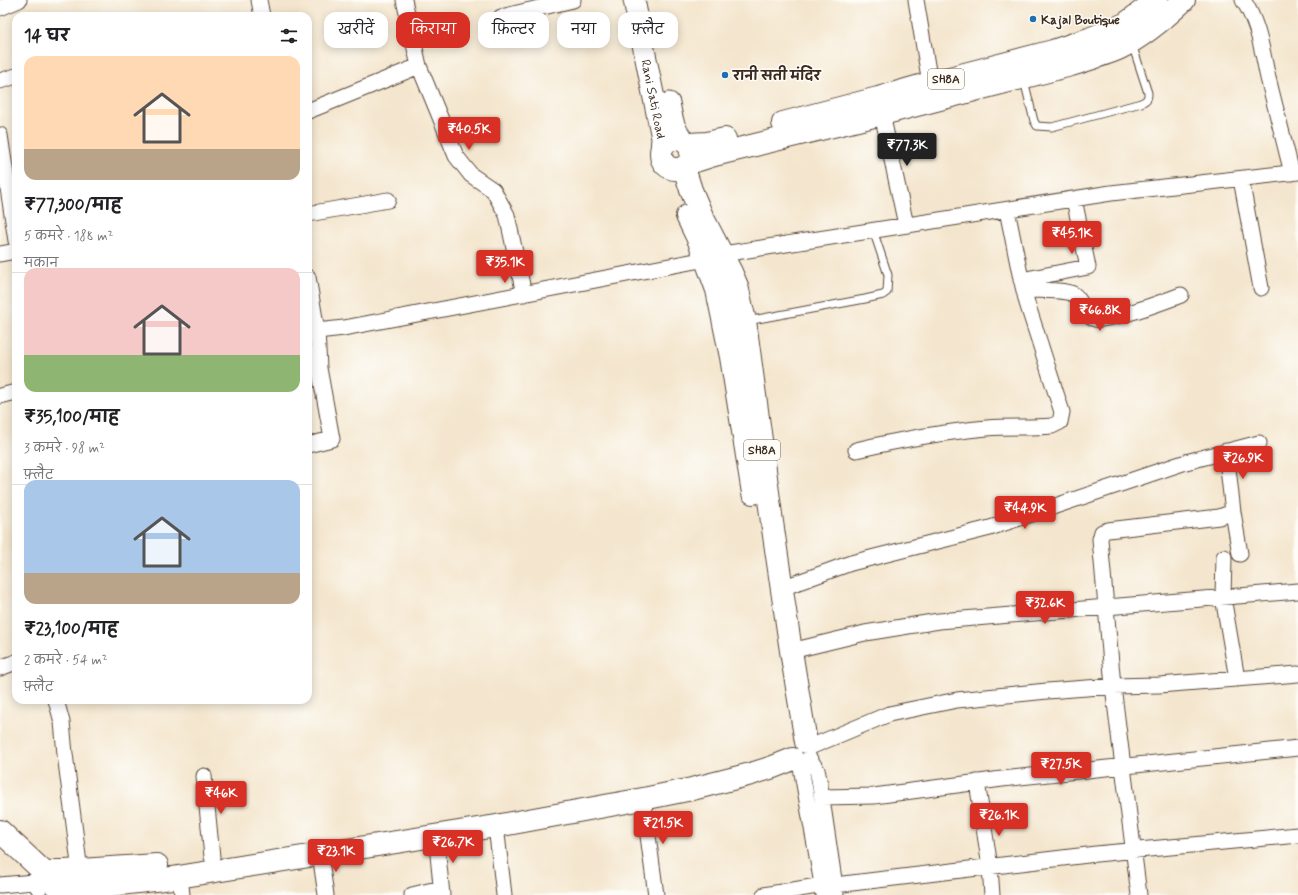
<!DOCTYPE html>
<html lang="hi">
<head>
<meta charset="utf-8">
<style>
  body { margin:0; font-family:Mynerve,"Playpen Sans Deva",sans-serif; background:#f2f2f2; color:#202124; height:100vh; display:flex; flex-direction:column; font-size:15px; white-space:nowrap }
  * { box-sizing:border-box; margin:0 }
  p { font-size:13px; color:#757577 }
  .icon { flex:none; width:22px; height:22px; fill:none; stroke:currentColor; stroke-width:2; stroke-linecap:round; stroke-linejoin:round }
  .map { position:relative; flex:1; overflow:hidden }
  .details { position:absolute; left:12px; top:12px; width:300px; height:692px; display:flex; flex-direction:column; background:#fff; border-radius:12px; box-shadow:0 2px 10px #0003 }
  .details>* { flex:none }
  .top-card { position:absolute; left:324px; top:12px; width:380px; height:36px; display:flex; gap:8px }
  .price { position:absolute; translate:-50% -34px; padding:0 9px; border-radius:4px; background:#d93025; color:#fff; font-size:13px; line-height:26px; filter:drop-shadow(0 1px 2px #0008) }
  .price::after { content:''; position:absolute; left:50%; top:24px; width:12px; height:9px; margin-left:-6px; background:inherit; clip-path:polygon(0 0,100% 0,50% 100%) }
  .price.on { background:#222; color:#fff }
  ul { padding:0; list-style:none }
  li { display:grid; align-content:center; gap:8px; height:212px; padding:0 12px }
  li+li { border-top:1px solid #e0e0e0 }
  li span { display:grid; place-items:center; height:124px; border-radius:12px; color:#555 }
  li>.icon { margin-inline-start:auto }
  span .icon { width:72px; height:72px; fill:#fffc; stroke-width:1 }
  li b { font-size:17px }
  h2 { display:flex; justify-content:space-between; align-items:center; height:48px; padding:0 12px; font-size:17px }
  .tag { padding:0 14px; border-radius:12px; background:#fff; box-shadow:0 2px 10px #0003; font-size:14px; line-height:36px }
  .tag.on { background:#d93025; color:#fff }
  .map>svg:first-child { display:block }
</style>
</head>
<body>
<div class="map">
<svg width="1298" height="895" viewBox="0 0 1298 895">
  <rect width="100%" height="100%" fill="#fdfcf7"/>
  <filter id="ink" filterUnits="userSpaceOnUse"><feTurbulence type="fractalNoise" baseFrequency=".025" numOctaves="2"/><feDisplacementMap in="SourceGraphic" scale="8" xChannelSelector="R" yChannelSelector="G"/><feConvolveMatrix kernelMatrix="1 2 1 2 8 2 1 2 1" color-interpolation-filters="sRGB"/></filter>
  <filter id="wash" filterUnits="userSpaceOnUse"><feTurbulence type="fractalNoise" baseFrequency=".012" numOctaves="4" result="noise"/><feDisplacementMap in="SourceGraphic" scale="16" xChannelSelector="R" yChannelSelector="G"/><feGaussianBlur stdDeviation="0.9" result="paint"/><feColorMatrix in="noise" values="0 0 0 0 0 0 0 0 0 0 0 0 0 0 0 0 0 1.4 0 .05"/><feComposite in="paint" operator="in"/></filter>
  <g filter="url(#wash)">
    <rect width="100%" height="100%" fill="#f4e6ce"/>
  </g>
  <g filter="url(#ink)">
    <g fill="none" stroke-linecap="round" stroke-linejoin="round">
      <defs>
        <path id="lane" d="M 1024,80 L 1034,121 L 1037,126 L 1052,127 L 1141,103 C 1147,100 1148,99 1148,93 L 1132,44
          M 747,321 L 865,299 L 883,295 L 887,292 L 888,275 L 873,230"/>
        <path id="street" d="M 259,0 L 262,16
          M 404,0 L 419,66 L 456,156 L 471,175 L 493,190 L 507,215 L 524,294
          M 916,0 L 930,83
          M 1243,0 C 1259,24 1262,51 1268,78 C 1276,110 1284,141 1292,173
          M 0,8 L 19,0
          M 501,17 L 573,0
          M 0,81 L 16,76
          M 308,111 L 419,66
          M 882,114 L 906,225
          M 0,135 L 16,241
          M 1241,179 L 1261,288
          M 308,214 L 388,200
          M 0,254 L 16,251
          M 308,277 L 317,331 L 319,368 L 332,439 L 308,445
          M 1021,280 L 1088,267 L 1074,199
          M 1024,290 C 1035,291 1063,289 1073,294 C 1083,300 1083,316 1095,319 C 1102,320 1110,317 1117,316 C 1139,311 1160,303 1181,295
          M 308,332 L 344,328 L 706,259 L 723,254 L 1111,193 L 1298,172
          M 0,396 L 16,392
          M 856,450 C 899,440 943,432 987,428 C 1008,426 1030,428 1052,426 L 1060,422 L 1062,412 L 1027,303 L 1020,274 L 1007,210
          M 1226,451 L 1233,512
          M 1224,557 L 1223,597 L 1237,679
          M 782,588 L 851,563 L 990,528 L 1186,462 L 1259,443
          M 791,651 L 865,633 L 939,621 L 1298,591
          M 0,668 L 16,662
          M 56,700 L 62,722 L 65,754 L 81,879
          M 810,747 L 889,714 L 957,700 L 1047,691 L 1113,686 L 1159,685 L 1298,674
          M 809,758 L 817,770 L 819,779 L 836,893
          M 800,762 L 824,895
          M 204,776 L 212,857
          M 977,782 L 990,867 L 992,895
          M 822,797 L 874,796 L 1002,779 L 1298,748
          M 643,799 L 656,895
          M 496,826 L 504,895
          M 436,835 L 442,895
          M 320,854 L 326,895
          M 180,876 L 182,895
          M 0,885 L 34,882 L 39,889
          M 835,885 L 1096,854 L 1298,835
          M 412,895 L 441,888
          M 764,895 L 823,885
          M 1139,895 L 1113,686 L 1100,539 L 1102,532 L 1108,530 L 1219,517 L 1233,512 L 1240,554"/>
        <g id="secondary">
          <path id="s1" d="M 634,0 L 660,128 L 662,138 L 661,151"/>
          <path d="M 669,103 C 672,118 673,128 683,140"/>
        </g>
        <path id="primary" d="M 783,123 L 878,98 L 930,83 L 1053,51 L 1089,39 L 1125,24 L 1157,0
          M661 154a15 15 0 1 1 30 0a15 15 0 1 1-30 0Z
          M 688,144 L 707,143 L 725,139
          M 689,163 L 714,155 L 882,114 L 1071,65 C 1087,60 1104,55 1120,48 C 1144,36 1164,19 1184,0
          M 684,168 L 691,190 L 702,216 L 731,272 L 737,286 L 745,321 L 772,522 L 791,651 L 806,742
          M 687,216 L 699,241 L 717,290 L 731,357 L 753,493
          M 0,831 L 47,875 L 55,885 L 60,887 L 71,888 L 102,886 L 172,878 L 496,826 L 643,799 L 692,789 L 751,774 L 773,767 L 793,759
          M 47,875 L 57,871 L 65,871 L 157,865"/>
      </defs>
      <!-- lane casing -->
      <use href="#lane" stroke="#574638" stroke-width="9"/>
      <!-- street casing -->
      <use href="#street" stroke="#574638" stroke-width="17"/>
      <!-- secondary casing -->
      <use href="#secondary" stroke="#574638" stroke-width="23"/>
      <!-- primary casing -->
      <use href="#primary" stroke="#574638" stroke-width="24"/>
      <!-- lane -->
      <use href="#lane" stroke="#fff" stroke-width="7"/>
      <!-- street -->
      <use href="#street" stroke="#fff" stroke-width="15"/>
      <!-- secondary -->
      <use href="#secondary" stroke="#fff" stroke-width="21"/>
      <!-- primary -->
      <use href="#primary" stroke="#fff" stroke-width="22"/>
    </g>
  </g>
  <!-- markers -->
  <g fill="#1f6fb2" stroke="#fdfcf7" stroke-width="1.5">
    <circle cx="1033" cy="19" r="4"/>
    <circle cx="725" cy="75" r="4"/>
  </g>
  <g text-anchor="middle" stroke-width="3" stroke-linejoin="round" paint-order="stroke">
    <!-- shield labels -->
    <g fill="#fdfcf7" stroke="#75695f" stroke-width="1">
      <rect x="928" y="69" width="36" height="20" rx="3"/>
      <rect x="744" y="440" width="36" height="20" rx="3"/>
    </g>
    <g font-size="12" font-weight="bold" fill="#3b2a1e">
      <text x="946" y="83">SH8A</text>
      <text x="762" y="454">SH8A</text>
    </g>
    <!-- poi labels -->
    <g font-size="13" font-weight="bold" fill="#3b2a1e" stroke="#fdfcf7" text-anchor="start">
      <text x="1041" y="24">Kajal Boutique</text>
      <text x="733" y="80">रानी सती मंदिर</text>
    </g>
    <!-- street labels -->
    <g font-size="13" fill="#3b2a1e" stroke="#fdfcf7">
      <text dy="5" stroke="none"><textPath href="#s1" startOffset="101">Rani Sati Road</textPath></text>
    </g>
  </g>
</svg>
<b class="price" style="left:469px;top:151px">₹40.5K</b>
<b class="price on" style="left:907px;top:167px">₹77.3K</b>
<b class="price" style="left:1072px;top:255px">₹45.1K</b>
<b class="price" style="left:505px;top:284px">₹35.1K</b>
<b class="price" style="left:1100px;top:332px">₹66.8K</b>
<b class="price" style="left:1243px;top:480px">₹26.9K</b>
<b class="price" style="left:1025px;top:530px">₹44.9K</b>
<b class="price" style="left:1045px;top:625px">₹32.6K</b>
<b class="price" style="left:1061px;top:786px">₹27.5K</b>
<b class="price" style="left:221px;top:815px">₹46K</b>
<b class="price" style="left:999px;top:837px">₹26.1K</b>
<b class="price" style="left:663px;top:845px">₹21.5K</b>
<b class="price" style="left:453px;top:864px">₹26.7K</b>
<b class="price" style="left:336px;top:873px">₹23.1K</b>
<div class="top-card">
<a class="tag">खरीदें</a>
<a class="tag on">किराया</a>
<a class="tag">फ़िल्टर</a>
<a class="tag">नया</a>
<a class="tag">फ़्लैट</a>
</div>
<section class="details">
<h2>14 घर<svg class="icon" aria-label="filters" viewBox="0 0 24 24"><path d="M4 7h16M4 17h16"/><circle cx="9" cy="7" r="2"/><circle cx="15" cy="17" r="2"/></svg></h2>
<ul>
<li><span style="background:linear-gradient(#ffd9b3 75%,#b9a48a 0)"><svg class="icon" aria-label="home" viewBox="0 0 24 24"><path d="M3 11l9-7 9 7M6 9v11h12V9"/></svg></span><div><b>₹77,300/माह</b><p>5 कमरे · 188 m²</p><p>मकान</p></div></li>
<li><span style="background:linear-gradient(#f6c9c9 70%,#8fb573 0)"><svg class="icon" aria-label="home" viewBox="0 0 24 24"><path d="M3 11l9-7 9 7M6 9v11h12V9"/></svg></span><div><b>₹35,100/माह</b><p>3 कमरे · 98 m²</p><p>फ़्लैट</p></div></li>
<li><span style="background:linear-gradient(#a9c7e8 75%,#b9a48a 0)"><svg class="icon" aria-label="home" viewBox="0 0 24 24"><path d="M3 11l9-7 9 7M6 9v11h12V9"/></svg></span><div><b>₹23,100/माह</b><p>2 कमरे · 54 m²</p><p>फ़्लैट</p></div></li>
</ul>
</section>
</div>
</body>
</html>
